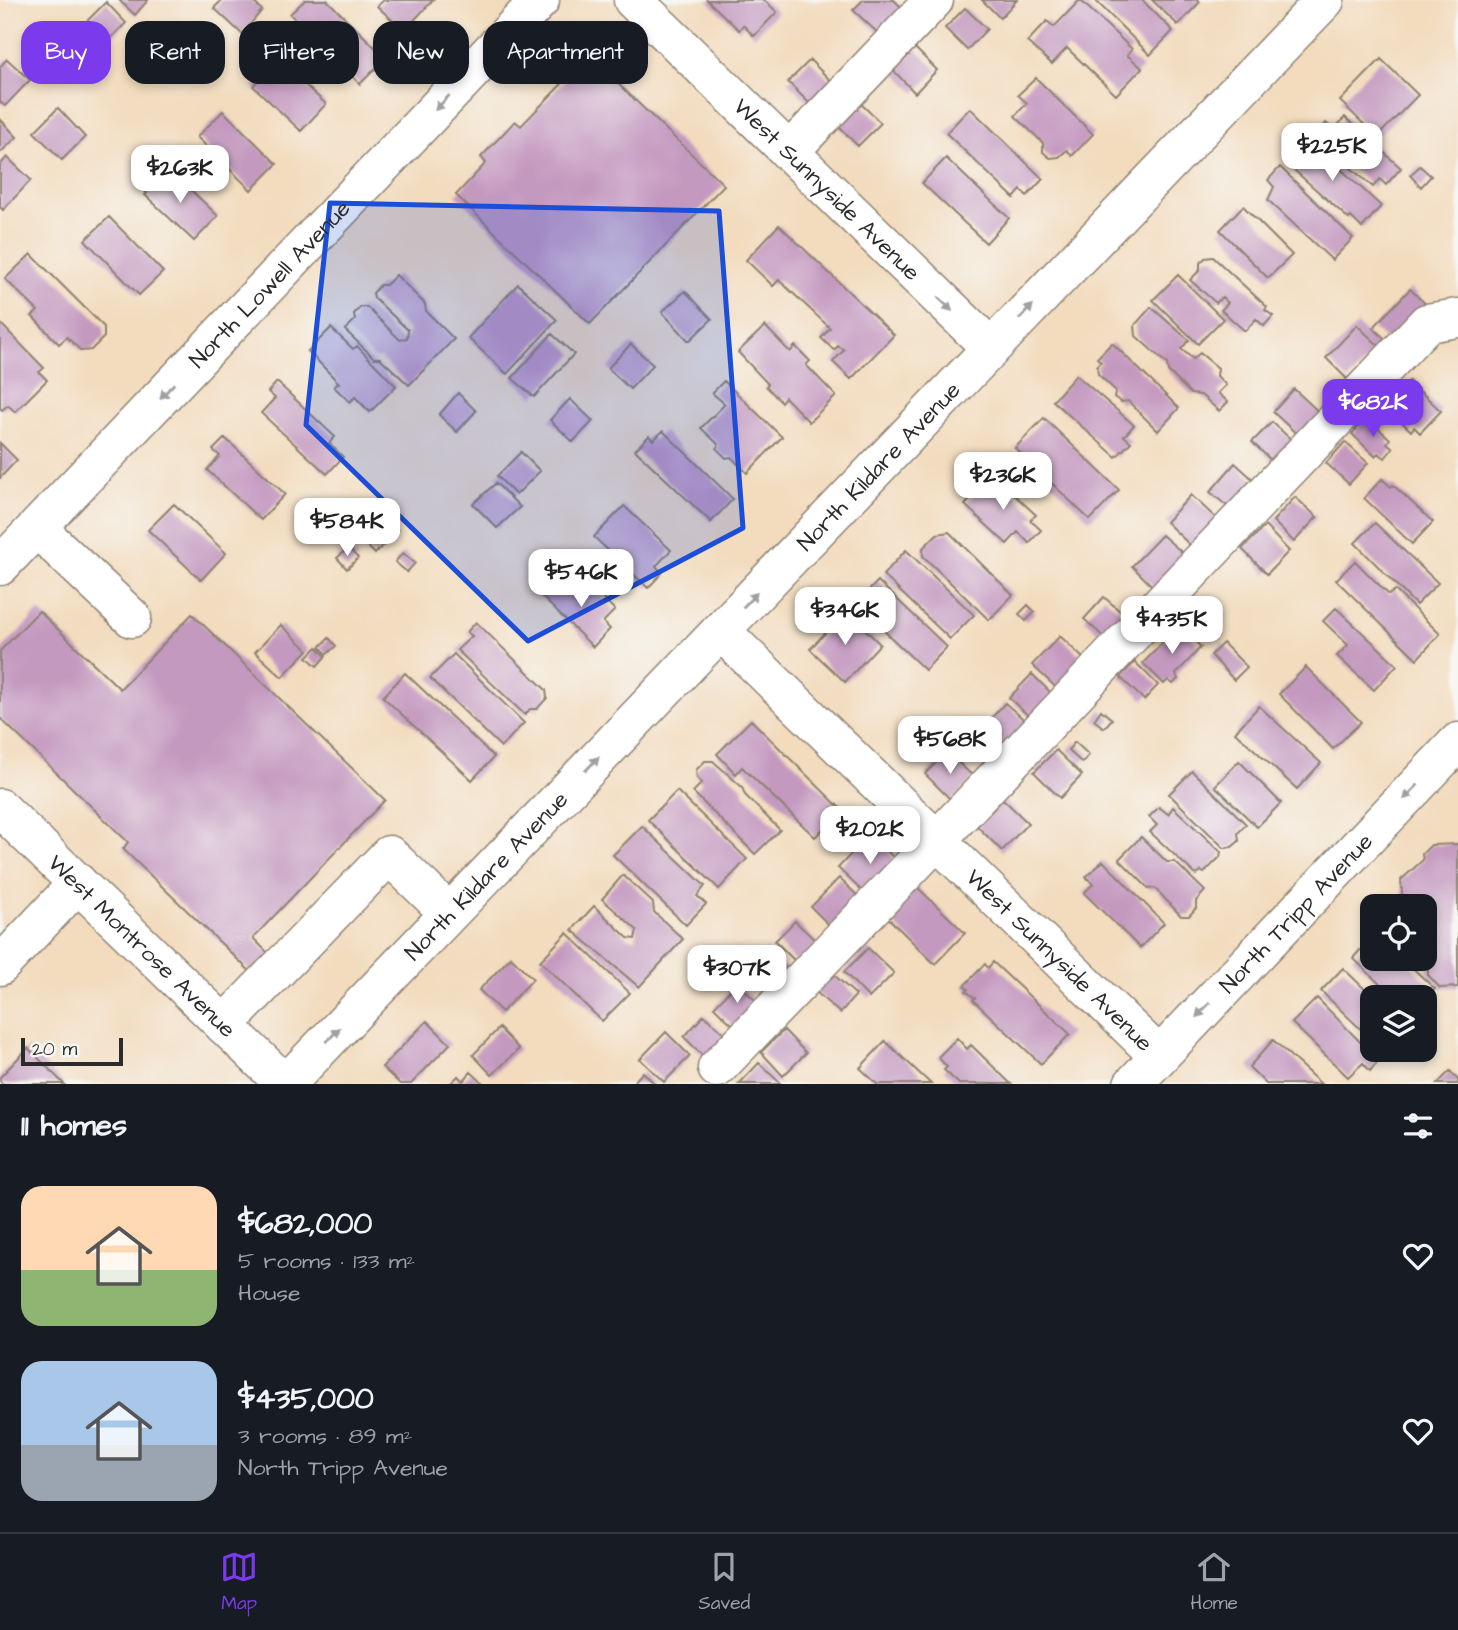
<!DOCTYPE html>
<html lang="en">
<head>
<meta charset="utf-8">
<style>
  body { margin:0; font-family:"Architects Daughter",sans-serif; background:#242831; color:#f1f3f6; height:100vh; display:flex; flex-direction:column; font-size:26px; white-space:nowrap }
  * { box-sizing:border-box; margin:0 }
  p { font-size:23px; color:#9ea1a6 }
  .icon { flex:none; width:38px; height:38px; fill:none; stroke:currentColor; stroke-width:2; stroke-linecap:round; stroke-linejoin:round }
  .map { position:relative; height:1084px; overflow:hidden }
  .panel { display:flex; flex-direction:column; background:#171b24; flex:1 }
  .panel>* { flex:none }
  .top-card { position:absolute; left:21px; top:21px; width:700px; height:63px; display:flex; gap:14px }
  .buttons { position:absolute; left:1360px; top:894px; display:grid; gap:14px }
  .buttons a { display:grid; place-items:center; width:77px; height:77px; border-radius:14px; background:#171b24; box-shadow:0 4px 10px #0003; font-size:35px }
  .scale { position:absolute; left:21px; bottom:18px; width:102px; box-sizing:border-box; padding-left:7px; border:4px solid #2b2b2b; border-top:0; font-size:19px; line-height:24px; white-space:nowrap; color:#2b2b2b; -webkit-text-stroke:5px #f6f6f2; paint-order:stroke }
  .price { position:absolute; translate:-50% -60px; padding:0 16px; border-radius:14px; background:#fff; color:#222; font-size:23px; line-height:46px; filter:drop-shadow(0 2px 4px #0008) }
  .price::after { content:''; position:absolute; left:50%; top:42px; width:21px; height:16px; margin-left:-10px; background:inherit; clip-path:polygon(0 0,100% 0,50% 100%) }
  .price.on { background:#7c3aed; color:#fff }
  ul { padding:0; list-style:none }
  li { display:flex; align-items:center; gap:21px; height:175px; padding:0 21px }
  li span { display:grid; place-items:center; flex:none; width:196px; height:140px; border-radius:21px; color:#555 }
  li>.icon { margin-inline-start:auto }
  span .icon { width:84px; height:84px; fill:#fffc; stroke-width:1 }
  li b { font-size:30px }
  h2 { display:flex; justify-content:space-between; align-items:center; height:84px; padding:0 21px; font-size:30px }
  .tag { padding:0 24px; border-radius:21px; background:#171b24; box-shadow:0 4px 10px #0003; font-size:24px; line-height:63px }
  .tag.on { background:#7c3aed; color:#fff }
  .menu { display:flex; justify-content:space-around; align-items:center; height:98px; border-top:2px solid #363941; background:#171b24; font-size:19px; color:#9ea1a6 }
  .menu a { display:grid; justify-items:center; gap:4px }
  .menu .on { color:#7c3aed }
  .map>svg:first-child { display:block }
</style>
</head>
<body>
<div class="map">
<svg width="1458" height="1084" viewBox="0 0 1458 1084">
  <rect width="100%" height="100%" fill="#f6f6f2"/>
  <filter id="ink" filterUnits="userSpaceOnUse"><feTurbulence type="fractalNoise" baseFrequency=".0143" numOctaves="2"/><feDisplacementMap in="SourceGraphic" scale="14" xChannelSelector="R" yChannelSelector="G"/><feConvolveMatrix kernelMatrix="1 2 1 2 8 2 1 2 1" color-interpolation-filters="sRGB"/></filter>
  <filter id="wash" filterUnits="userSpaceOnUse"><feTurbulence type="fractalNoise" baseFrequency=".00686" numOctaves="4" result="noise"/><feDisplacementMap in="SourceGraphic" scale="28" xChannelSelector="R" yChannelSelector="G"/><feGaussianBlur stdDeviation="1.57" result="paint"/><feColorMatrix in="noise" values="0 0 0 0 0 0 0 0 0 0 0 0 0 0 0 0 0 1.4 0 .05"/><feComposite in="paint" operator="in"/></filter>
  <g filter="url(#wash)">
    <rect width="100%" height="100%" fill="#f3dbbd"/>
    <g id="blocks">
      <!-- building -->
      <path fill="#c499c0" d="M 119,0 L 148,0 L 135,15 Z
        M 222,0 L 251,0 L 262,10 L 242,34 L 214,8 Z
        M 305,0 L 327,0 L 386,58 L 360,84 L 290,14 Z
        M 384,0 L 433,0 L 404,31 L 377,6 Z
        M 707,0 L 764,0 L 777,12 L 754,36 L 743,25 L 739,30 Z
        M 863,0 L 894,0 L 902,8 L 878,33 L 853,10 Z
        M 982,0 L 1017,0 L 1000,18 Z
        M 1080,0 L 1132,49 L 1127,55 L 1142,68 L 1116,95 L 1067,48 L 1052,64 L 1027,42 L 1047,21 L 1054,27 Z
        M 1095,0 L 1142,0 L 1173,31 L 1150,55 Z
        M 1152,0 L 1198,0 L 1200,2 L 1178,25 Z
        M 106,2 L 126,23 L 101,48 L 80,28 Z
        M 965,8 L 987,29 L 967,50 L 945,28 Z
        M 915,48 L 937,70 L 915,93 L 893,70 Z
        M 268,51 L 326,104 L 301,131 L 253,86 L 269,67 L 260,59 Z
        M 589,56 L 724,185 L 590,324 L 456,195 L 486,163 L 481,157 L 515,121 L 521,126 Z
        M 7,59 L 30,80 L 5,106 L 0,102 L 0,67 Z
        M 1381,59 L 1418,95 L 1377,137 L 1340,101 Z
        M 810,60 L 831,81 L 809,103 L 788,82 Z
        M 1036,78 L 1093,134 L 1072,156 L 1067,150 L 1059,157 L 1050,158 L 1043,152 L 1043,143 L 1015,116 L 1027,103 L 1018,95 Z
        M 860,103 L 881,123 L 858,146 L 837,125 Z
        M 58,108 L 85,137 L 62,160 L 34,132 Z
        M 970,108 L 1043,179 L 1027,196 L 1021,190 L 1014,198 L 946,133 Z
        M 223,111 L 277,164 L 251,190 L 197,137 Z
        M 1345,117 L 1401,168 L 1386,185 L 1380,179 L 1373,187 L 1315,137 L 1326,123 L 1334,130 Z
        M 0,119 L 17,137 L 0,153 Z
        M 1306,137 L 1381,206 L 1362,228 L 1351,217 L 1349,219 L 1284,161 Z
        M 7,157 L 31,180 L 3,210 L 0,207 L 0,165 Z
        M 946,158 L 1009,218 L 986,243 L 922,183 Z
        M 1420,166 L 1431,176 L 1421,187 L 1410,175 Z
        M 1280,167 L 1353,238 L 1332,260 L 1268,200 L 1274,187 L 1268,180 Z
        M 170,170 L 218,216 L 194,241 L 145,195 L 147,193 L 143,189 L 154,177 L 159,182 Z
        M 1243,206 L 1292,255 L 1268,278 L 1220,230 Z
        M 109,217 L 163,272 L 139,295 L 85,240 Z
        M 779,225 L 894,335 L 851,379 L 833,362 L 844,350 L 838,346 L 834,350 L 821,338 L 830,328 L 779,280 L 773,286 L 746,260 Z
        M 31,254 L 104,327 L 104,337 L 91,350 L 81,351 L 67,337 L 59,344 L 32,316 L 38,311 L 5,279 Z
        M 1213,257 L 1267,307 L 1265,310 L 1273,316 L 1264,326 L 1256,319 L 1245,331 L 1221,310 L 1228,303 L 1222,297 L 1216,303 L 1190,280 L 1200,270 L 1200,263 L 1205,258 Z
        M 396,275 L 425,304 L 426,311 L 454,339 L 409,385 L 380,358 L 374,358 L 345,330 L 355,320 L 354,314 L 360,307 L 367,307 L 400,340 L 407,338 L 408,330 L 374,298 L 373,293 L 380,285 L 386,285 Z
        M 1178,275 L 1223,319 L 1198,344 L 1153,300 Z
        M 518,284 L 557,320 L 507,374 L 468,338 Z
        M 1410,289 L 1433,311 L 1396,349 L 1373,328 Z
        M 685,291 L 712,319 L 689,341 L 662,312 Z
        M 1151,307 L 1189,340 L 1181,349 L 1193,359 L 1200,353 L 1218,368 L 1217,376 L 1226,385 L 1218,393 L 1228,402 L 1219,411 L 1201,395 L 1191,394 L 1168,371 L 1167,364 L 1136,336 L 1135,325 Z
        M 0,323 L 44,368 L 39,372 L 47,380 L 15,412 L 8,405 L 2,410 L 0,408 Z
        M 1357,325 L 1380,347 L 1348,380 L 1326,358 Z
        M 765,326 L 790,352 L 795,346 L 810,361 L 806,365 L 836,396 L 809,422 L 785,397 L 781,402 L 766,386 L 768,384 L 738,352 Z
        M 331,328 L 353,349 L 357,346 L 396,386 L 370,412 L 355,397 L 350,402 L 334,387 L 339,383 L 308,351 Z
        M 552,334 L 574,354 L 534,397 L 512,378 Z
        M 1112,343 L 1179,408 L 1158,431 L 1128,401 L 1121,402 L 1114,397 L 1116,391 L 1098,374 L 1097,366 L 1101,362 L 1097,358 Z
        M 631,344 L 653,365 L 630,389 L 608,368 Z
        M 1076,375 L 1134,425 L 1124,436 L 1131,442 L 1116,457 L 1053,401 Z
        M 724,381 L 782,437 L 747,473 L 731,457 L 726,458 L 717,449 L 718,444 L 701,428 L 725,404 L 712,393 Z
        M 1409,381 L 1441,411 L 1420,433 L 1414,427 L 1411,431 L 1385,406 Z
        M 277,382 L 335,437 L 329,443 L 343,457 L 327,474 L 261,413 L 275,398 L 268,392 Z
        M 1294,389 L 1321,414 L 1300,437 L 1273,412 Z
        M 458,393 L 476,411 L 457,432 L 439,415 Z
        M 570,399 L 593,421 L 573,442 L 550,420 Z
        M 1044,418 L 1119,490 L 1090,520 L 1015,448 Z
        M 1367,418 L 1390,439 L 1387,443 L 1393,448 L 1385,458 L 1378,453 L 1375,456 L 1352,434 Z
        M 1272,422 L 1296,444 L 1276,465 L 1252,442 Z
        M 663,431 L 733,499 L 711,522 L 635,450 L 649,436 L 653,440 Z
        M 225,438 L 285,494 L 261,520 L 207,470 L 220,456 L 213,450 Z
        M 1345,442 L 1368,463 L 1349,484 L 1326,463 Z
        M 0,443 L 17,460 L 0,478 Z
        M 521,452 L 540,471 L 516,495 L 497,476 Z
        M 1235,463 L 1258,484 L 1233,511 L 1210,492 Z
        M 993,475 L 1036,515 L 1030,520 L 1041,530 L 1029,543 L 1018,532 L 1007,544 L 965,505 Z
        M 1382,479 L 1391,487 L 1393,485 L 1433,522 L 1412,544 L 1364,498 Z
        M 496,483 L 520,507 L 497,528 L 473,504 Z
        M 1191,495 L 1218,520 L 1192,547 L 1166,522 Z
        M 1295,497 L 1317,517 L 1294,542 L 1273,521 Z
        M 174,504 L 226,553 L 201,580 L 148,530 Z
        M 624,506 L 671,550 L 656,566 L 662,573 L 648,588 L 594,537 Z
        M 375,507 L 398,530 L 375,554 L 352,530 Z
        M 1375,523 L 1438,583 L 1416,605 L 1355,543 Z
        M 1265,526 L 1289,551 L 1267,574 L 1242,549 Z
        M 949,532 L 1013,595 L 989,620 L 923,556 L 923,548 L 937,534 Z
        M 1162,535 L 1185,555 L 1154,588 L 1132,566 Z
        M 348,548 L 358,558 L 347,569 L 337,558 Z
        M 906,550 L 974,615 L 950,639 L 883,575 Z
        M 403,553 L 415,563 L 407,572 L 395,562 Z
        M 1355,561 L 1389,595 L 1395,590 L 1440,634 L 1417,659 L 1336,580 Z
        M 582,578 L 615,610 L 603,622 L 610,629 L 593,647 L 540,595 L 553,581 L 566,594 Z
        M 878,581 L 947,647 L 925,670 L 856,604 Z
        M 1104,597 L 1130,620 L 1109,642 L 1084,619 Z
        M 1028,605 L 1035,612 L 1026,621 L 1019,614 Z
        M 1336,608 L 1397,665 L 1374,690 L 1337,656 L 1348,645 L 1323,621 Z
        M 39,611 L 120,689 L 192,614 L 385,800 L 253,938 L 276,961 L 258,979 L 123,849 L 128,842 L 0,718 L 0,651 Z
        M 846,611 L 880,644 L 845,682 L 810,649 Z
        M 476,622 L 546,690 L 547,698 L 537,709 L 530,709 L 525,715 L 457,650 L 472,636 L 467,632 Z
        M 281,625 L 308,650 L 282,677 L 255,652 Z
        M 1179,626 L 1201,647 L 1176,674 L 1178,679 L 1173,684 L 1168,680 L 1164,684 L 1143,663 Z
        M 1060,636 L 1089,664 L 1062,693 L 1032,665 Z
        M 329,638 L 336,646 L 327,654 L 320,647 Z
        M 1223,643 L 1247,667 L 1234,680 L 1211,655 Z
        M 317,647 L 326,656 L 317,666 L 307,657 Z
        M 454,654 L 524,723 L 501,747 L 430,678 Z
        M 1135,662 L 1158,685 L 1144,700 L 1120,677 Z
        M 1306,667 L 1361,722 L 1333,749 L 1279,694 Z
        M 405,673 L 494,757 L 472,780 L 383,697 Z
        M 1032,674 L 1055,697 L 1033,720 L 1009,698 Z
        M 1005,703 L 1028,723 L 1005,746 L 984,726 Z
        M 1259,706 L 1321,763 L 1297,789 L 1235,732 Z
        M 1101,710 L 1112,719 L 1104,728 L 1094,720 Z
        M 751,720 L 842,810 L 815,837 L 742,767 L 736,774 L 717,754 Z
        M 1075,742 L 1089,755 L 1082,763 L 1068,750 Z
        M 1056,750 L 1082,775 L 1060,798 L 1034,772 Z
        M 947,752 L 974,777 L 952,801 L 925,774 Z
        M 705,761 L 713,761 L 742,787 L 745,795 L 780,830 L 755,854 L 693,792 L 702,783 L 697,778 L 696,770 Z
        M 1239,761 L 1281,803 L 1257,827 L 1215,786 Z
        M 1192,771 L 1246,824 L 1238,833 L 1239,841 L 1232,847 L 1224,848 L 1169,794 Z
        M 677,791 L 747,859 L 719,889 L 648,820 Z
        M 1003,799 L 1028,823 L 1002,851 L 977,826 Z
        M 1159,807 L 1168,814 L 1173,807 L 1221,852 L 1220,857 L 1204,873 L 1201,871 L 1196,875 L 1150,832 L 1157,825 L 1149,817 Z
        M 642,826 L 705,886 L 697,896 L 706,904 L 686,925 L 613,855 Z
        M 870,834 L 901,865 L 869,898 L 838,868 Z
        M 1141,837 L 1167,862 L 1175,862 L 1205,891 L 1196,901 L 1196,908 L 1189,916 L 1181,916 L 1155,888 L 1149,889 L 1119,859 Z
        M 1458,844 L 1458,987 L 1440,988 L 1428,975 L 1427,947 L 1424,947 L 1424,906 L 1403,906 L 1401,880 L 1423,860 L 1422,854 L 1431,845 Z
        M 1103,861 L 1164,923 L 1140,948 L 1084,893 L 1093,884 L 1086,877 Z
        M 623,875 L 653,903 L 654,912 L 683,939 L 639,987 L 572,930 L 594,906 L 628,938 L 635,939 L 637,930 L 602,899 Z
        M 839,878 L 862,900 L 833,929 L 811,907 Z
        M 914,884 L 965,933 L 935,964 L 884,914 Z
        M 795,921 L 818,943 L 798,964 L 775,941 Z
        M 567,933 L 630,993 L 602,1021 L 540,961 Z
        M 1372,937 L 1372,959 L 1403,959 L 1435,989 L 1424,1001 L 1424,998 L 1394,998 L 1353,958 Z
        M 868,948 L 894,973 L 869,998 L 844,972 Z
        M 766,950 L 790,972 L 770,994 L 746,972 Z
        M 511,957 L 533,979 L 502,1012 L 479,990 Z
        M 993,962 L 1070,1034 L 1041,1064 L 973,1000 L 975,998 L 966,991 L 968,989 L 964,986 L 985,964 L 988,968 Z
        M 1343,968 L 1374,998 L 1372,998 L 1372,1040 L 1321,991 Z
        M 833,974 L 856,995 L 840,1013 L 816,992 Z
        M 737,983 L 759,1004 L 736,1028 L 714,1007 Z
        M 1317,998 L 1379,1061 L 1370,1071 L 1363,1063 L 1348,1077 L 1292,1023 Z
        M 704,1015 L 728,1037 L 707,1060 L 684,1037 Z
        M 427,1021 L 450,1044 L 411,1084 L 400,1084 L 382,1067 Z
        M 499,1028 L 519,1049 L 492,1075 L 473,1055 Z
        M 784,1030 L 806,1053 L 783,1076 L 761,1052 Z
        M 666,1032 L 690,1056 L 664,1082 L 640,1059 Z
        M 957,1038 L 967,1049 L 971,1045 L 1011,1084 L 959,1084 L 944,1070 L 947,1067 L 938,1057 Z
        M 1273,1040 L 1321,1084 L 1266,1084 L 1249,1067 Z
        M 885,1041 L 931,1084 L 877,1084 L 860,1068 Z
        M 28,1048 L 64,1084 L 3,1084 L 0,1081 L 0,1077 Z
        M 759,1063 L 781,1084 L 739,1084 Z
        M 1450,1071 L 1458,1080 L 1458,1084 L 1437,1084 Z
        M 471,1072 L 484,1084 L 450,1084 L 458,1076 L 463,1081 Z
        M 643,1072 L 655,1084 L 632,1084 Z"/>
    </g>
  </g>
  <g filter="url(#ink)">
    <use href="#blocks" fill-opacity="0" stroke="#8f8374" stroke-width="2"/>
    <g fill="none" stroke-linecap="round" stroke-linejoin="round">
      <defs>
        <g id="minor">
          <path id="s1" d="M 633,0 L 991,348"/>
          <path d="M 789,152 L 934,0"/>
          <path d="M 37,528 L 132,618"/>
          <path id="s2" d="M 0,566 L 540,0"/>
          <path id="s3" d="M 721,631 L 1159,1056"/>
          <path d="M 0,966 L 78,883"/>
          <path d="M 224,1025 L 389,855 L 449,913"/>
          <path d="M 717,1068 L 916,862 L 1427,323 L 1458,318"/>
          <path id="s4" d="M 286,1084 L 1325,0"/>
          <path id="s5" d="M 1133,1084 L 1458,742"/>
        </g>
        <g id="major">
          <path id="s6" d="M 0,808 L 285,1084"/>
        </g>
      </defs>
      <!-- minor casing -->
      <use href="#minor" stroke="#8f8374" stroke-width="41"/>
      <!-- major casing -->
      <use href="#major" stroke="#8f8374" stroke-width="41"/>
      <!-- minor -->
      <use href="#minor" stroke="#fff" stroke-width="38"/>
      <!-- major -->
      <use href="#major" stroke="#fff" stroke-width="38"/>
    </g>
    <!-- one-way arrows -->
    <defs><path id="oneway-solid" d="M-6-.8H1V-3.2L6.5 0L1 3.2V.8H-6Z" transform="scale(1.75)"/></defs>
    <g fill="#a0a0a0">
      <use href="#oneway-solid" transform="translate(442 103) rotate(134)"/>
      <use href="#oneway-solid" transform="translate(945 304) rotate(44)"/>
      <use href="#oneway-solid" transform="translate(1026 312) rotate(-46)"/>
      <use href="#oneway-solid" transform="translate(167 391) rotate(134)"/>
      <use href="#oneway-solid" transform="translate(750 600) rotate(-46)"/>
      <use href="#oneway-solid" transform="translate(592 764) rotate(-46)"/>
      <use href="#oneway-solid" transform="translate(1411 792) rotate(134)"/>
      <use href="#oneway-solid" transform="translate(1203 1010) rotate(134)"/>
      <use href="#oneway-solid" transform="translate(333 1035) rotate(-46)"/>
    </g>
  </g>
  <!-- marked area -->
  <path fill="#1d4ed8" fill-opacity="0.2" stroke="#1d4ed8" stroke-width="5" stroke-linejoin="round" d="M 330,203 L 719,211 L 743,528 L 528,641 L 306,425 Z"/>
  <g text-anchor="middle" stroke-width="5" stroke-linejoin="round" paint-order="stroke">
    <!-- street labels -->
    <g font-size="23" fill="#2b2b2b" stroke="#f6f6f2">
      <text dy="8" stroke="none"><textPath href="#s1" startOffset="271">West Sunnyside Avenue</textPath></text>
      <text dy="8" stroke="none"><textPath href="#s2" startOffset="390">North Lowell Avenue</textPath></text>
      <text dy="8" stroke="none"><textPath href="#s4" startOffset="856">North Kildare Avenue</textPath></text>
      <text dy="8" stroke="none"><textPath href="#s4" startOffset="289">North Kildare Avenue</textPath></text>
      <text dy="8" stroke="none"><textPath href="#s5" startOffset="236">North Tripp Avenue</textPath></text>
      <text dy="8" stroke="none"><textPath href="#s6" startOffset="198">West Montrose Avenue</textPath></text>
      <text dy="8" stroke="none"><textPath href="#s3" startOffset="472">West Sunnyside Avenue</textPath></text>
    </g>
  </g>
</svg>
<div class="buttons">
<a><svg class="icon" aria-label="locate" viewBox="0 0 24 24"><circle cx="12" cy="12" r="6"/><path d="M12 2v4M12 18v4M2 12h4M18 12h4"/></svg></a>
<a><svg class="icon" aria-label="layers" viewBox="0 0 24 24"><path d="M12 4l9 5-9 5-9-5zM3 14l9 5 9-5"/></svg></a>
</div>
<div class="scale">20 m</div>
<b class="price" style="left:1332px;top:183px">$225K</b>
<b class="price" style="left:180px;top:205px">$263K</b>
<b class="price on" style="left:1373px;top:439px">$682K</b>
<b class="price" style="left:1003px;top:512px">$236K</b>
<b class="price" style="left:347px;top:558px">$584K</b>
<b class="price" style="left:581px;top:609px">$546K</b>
<b class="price" style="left:845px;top:647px">$346K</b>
<b class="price" style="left:1172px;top:656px">$435K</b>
<b class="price" style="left:950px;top:776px">$568K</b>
<b class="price" style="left:870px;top:866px">$202K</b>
<b class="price" style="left:737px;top:1005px">$307K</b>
<div class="top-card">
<a class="tag on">Buy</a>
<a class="tag">Rent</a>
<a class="tag">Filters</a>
<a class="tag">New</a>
<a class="tag">Apartment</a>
</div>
</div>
<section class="panel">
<h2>11 homes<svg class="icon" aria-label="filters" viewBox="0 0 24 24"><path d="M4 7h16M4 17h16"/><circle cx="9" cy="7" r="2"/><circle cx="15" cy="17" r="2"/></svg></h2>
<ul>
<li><span style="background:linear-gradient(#ffd9b3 60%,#8fb573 0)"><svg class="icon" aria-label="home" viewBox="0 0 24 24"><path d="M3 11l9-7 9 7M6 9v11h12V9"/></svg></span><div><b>$682,000</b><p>5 rooms · 133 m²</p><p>House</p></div><svg class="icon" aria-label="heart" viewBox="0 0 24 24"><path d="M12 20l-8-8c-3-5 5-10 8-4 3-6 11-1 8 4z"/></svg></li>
<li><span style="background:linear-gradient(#a9c7e8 60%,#9aa5b1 0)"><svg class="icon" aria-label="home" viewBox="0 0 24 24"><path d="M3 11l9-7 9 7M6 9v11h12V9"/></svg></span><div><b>$435,000</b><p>3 rooms · 89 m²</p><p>North Tripp Avenue</p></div><svg class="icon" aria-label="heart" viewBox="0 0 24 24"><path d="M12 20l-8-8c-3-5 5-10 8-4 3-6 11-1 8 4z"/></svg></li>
</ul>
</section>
<nav class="menu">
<a class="on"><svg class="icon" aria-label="map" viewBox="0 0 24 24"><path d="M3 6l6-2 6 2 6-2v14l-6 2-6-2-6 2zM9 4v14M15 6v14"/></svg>Map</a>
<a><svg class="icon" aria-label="saved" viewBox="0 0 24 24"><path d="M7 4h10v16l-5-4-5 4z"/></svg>Saved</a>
<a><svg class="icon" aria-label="home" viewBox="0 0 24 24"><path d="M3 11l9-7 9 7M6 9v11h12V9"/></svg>Home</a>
</nav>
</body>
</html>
